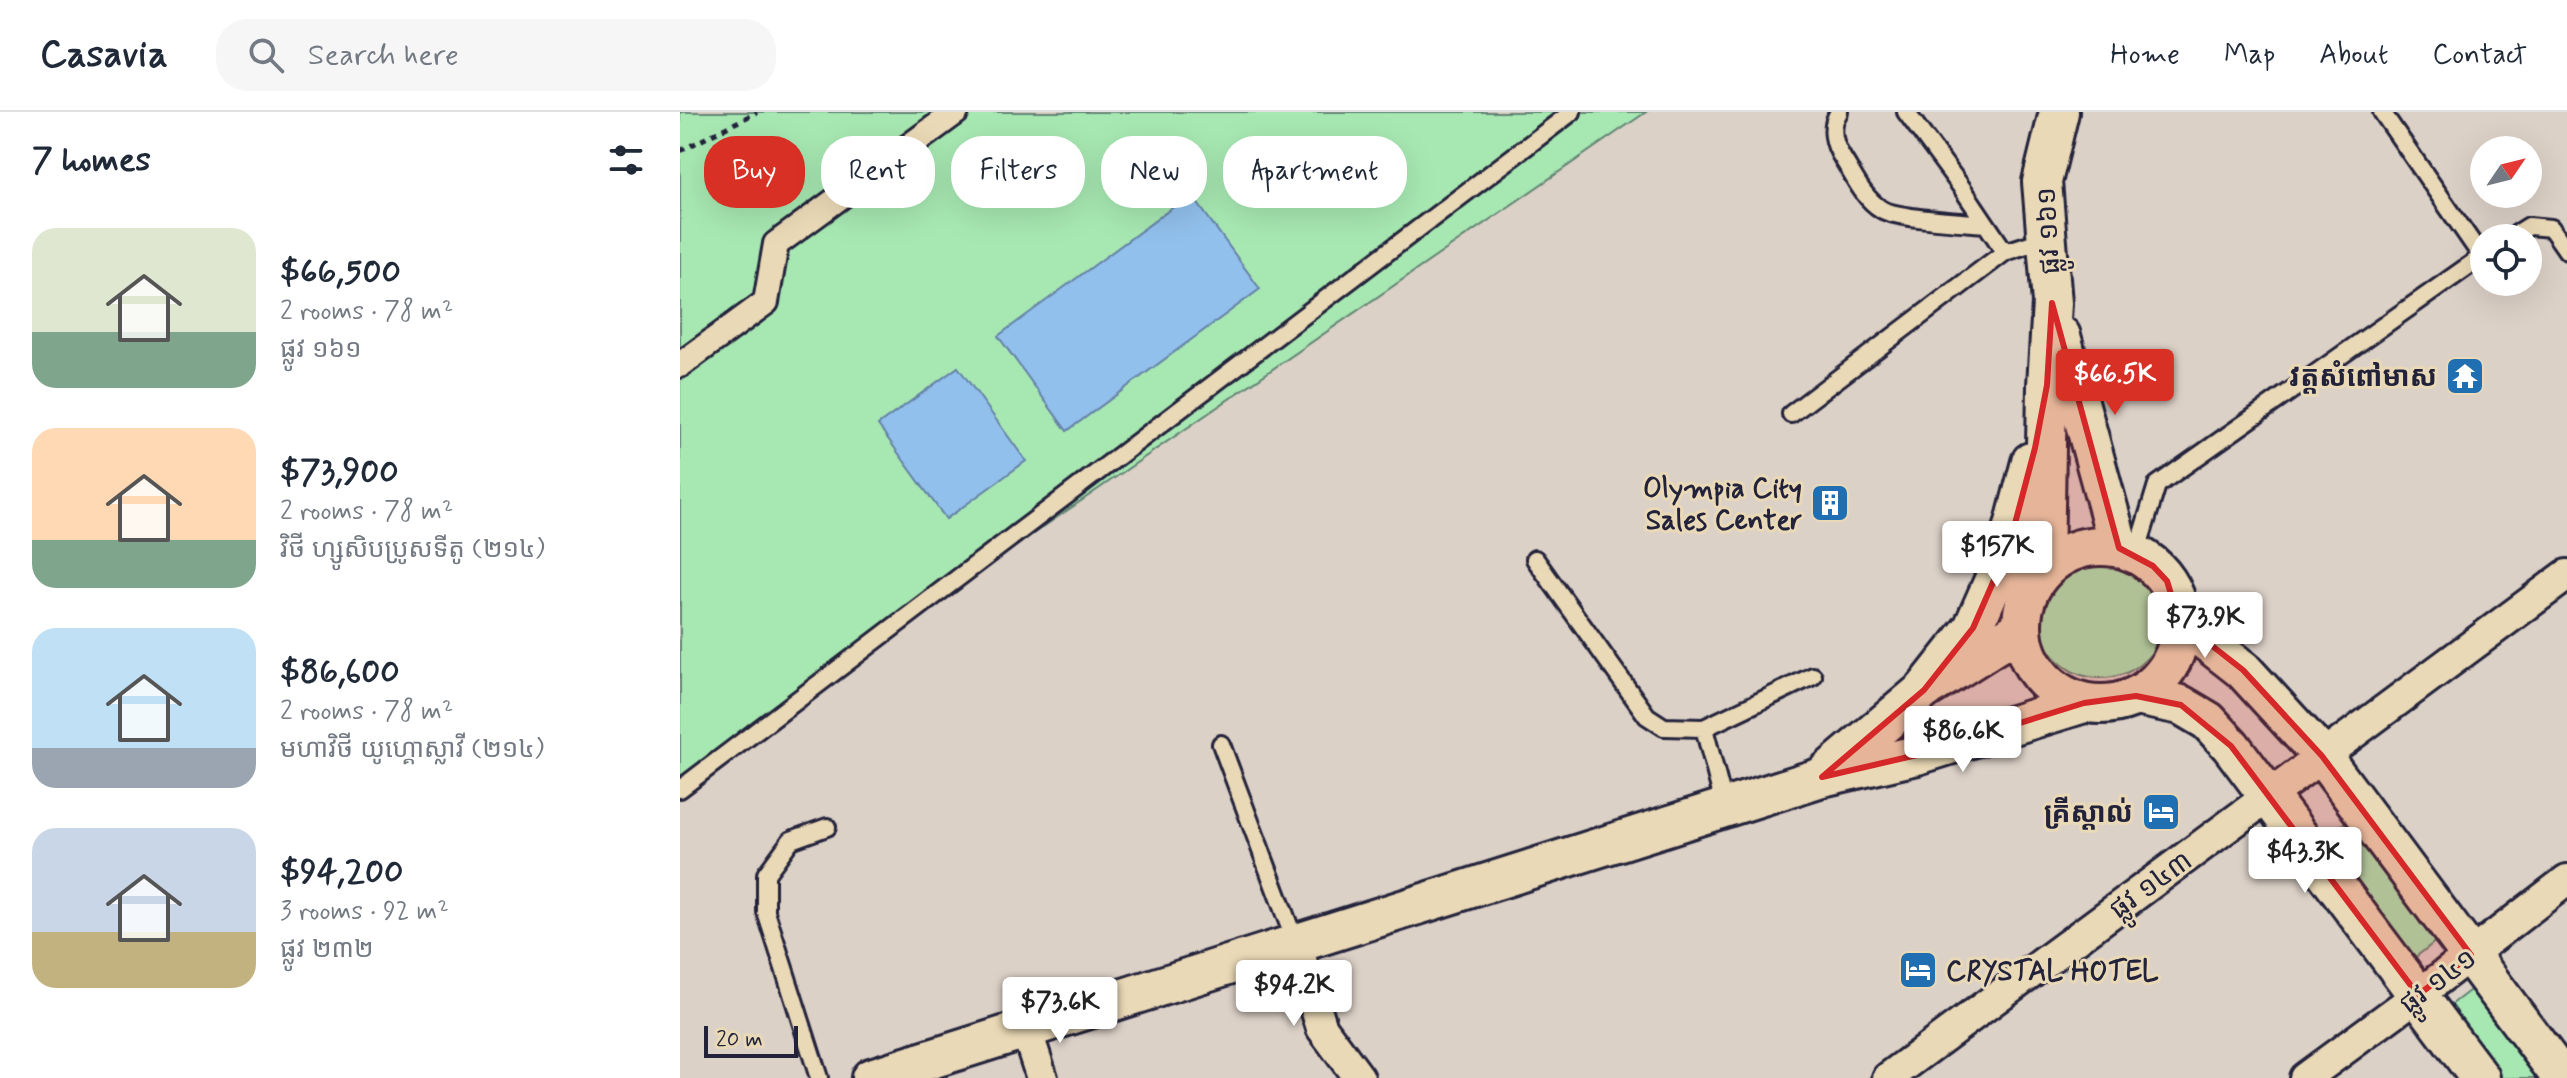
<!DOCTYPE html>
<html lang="en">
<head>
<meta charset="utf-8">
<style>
  body { margin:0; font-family:Mynerve,"Noto Sans Khmer",sans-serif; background:#f6f6f7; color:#1f2937; height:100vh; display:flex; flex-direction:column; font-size:30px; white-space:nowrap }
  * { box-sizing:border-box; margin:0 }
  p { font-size:26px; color:#747a83 }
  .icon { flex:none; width:44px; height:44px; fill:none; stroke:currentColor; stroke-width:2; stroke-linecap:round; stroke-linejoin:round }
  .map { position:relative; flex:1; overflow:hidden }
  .details { display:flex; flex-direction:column; background:#fff; width:680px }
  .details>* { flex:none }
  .banner { position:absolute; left:24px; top:24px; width:760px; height:72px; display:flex; gap:16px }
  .needle { width:52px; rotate:55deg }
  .buttons { position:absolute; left:1790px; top:24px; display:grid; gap:16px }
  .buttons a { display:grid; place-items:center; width:72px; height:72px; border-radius:50%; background:#fff; box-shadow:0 8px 32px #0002; font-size:40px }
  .scale { position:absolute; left:24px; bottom:20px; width:94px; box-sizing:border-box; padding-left:8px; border:4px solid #22223b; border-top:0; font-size:22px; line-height:28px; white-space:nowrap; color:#22223b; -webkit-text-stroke:6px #ead9b6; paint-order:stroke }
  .price { position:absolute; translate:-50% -68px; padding:0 18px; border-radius:8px; background:#fff; color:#222; font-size:26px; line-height:52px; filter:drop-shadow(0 2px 4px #0008) }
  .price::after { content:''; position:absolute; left:50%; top:48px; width:24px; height:18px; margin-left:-12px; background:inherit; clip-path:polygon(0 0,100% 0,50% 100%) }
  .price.selected { background:#d93025; color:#fff }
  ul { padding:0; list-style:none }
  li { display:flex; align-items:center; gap:24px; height:200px; padding:0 32px }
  li span { display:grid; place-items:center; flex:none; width:224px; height:160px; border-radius:24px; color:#555 }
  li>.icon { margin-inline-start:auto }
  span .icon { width:96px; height:96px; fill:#fffc; stroke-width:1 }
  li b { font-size:34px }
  h2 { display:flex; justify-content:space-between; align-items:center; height:96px; padding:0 32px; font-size:34px }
  .pill { padding:0 28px; border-radius:32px; background:#fff; box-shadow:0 8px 32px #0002; font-size:28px; line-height:72px }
  .pill.selected { background:#d93025; color:#fff }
  header { display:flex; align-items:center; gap:48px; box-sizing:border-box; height:112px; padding:0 40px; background:#fff; border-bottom:2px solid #e0e1e3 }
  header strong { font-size:38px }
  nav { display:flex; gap:44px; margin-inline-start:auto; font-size:28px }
  .search { width:560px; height:72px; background:#f6f6f7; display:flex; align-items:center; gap:20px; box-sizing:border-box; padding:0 28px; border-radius:32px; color:#747a83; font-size:30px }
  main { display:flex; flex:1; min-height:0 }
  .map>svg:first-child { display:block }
</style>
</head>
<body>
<header>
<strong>Casavia</strong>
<div class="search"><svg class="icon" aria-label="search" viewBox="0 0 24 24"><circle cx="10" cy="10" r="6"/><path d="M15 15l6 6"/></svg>Search here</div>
<nav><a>Home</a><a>Map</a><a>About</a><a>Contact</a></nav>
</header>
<main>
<section class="details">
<h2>7 homes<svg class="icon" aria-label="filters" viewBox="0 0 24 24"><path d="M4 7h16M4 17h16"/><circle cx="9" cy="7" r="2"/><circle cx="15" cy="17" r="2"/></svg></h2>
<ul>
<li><span style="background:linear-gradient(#dfe7d0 65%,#7fa58c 0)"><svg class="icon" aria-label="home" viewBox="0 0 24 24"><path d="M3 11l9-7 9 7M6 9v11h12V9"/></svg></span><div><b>$66,500</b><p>2 rooms · 78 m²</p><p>ផ្លូវ ១៦១</p></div></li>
<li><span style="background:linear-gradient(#ffd9b3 70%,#7fa58c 0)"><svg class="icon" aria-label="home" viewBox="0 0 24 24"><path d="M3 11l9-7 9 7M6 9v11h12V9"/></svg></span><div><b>$73,900</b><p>2 rooms · 78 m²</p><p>វិថី ហ្សូសិបប្រូសទីតូ (២១៤)</p></div></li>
<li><span style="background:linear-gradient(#bfe0f5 75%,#9aa5b1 0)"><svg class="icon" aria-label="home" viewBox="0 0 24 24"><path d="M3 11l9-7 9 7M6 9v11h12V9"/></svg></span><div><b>$86,600</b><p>2 rooms · 78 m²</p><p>មហាវិថី យូហ្គោស្លាវី (២១៤)</p></div></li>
<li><span style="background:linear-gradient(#c9d6e8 65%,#c2b280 0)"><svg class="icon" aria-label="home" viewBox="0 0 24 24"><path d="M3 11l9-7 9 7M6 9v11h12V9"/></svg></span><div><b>$94,200</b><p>3 rooms · 92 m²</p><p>ផ្លូវ ២៣២</p></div></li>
</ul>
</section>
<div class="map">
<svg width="1887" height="966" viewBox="0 0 1887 966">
  <rect width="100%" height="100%" fill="#dcd1c7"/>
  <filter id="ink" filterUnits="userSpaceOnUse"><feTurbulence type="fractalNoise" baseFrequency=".0125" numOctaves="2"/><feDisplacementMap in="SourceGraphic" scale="16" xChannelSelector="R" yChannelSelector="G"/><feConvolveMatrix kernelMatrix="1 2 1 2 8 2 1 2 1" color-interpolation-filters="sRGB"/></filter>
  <g filter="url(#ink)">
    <!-- green -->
    <path fill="#a7e8b2" stroke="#648576" stroke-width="2" d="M 0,0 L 966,0 L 0,665 Z
      M1358 503a63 63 0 1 1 126 0a63 63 0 1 1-126 0Z
      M 1667,709 L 1756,829 L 1733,847 L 1643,727 Z
      M 1793,876 L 1860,966 L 1820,966 L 1767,896 Z"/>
    <!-- water -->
    <path fill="#91c0ec" stroke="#6581a5" stroke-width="2" d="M 511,82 L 580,177 L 387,319 L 318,224 Z
      M 278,255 L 346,349 L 266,407 L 198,313 Z"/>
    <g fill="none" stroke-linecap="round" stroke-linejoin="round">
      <defs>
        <path id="service" d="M 1159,0 C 1149,15 1154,33 1163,47 C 1174,64 1183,86 1201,97 C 1216,107 1284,110 1306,112
          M 1226,0 L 1282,76 L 1325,140 L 1365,127
          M 1702,0 L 1802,145
          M 1830,126 L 1849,114 L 1871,116 L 1887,139
          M 1111,302 L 1325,140
          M 1456,442 L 1477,373 L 1804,143
          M 855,447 L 967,604 L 984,615 L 1024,616 L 1045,696
          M 1024,616 L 1133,564
          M 541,632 L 616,832
          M 0,677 L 892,0
          M 139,966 L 86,800 L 86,762 L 111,728 L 147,715"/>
        <path id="pedestrian" d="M 0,253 L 86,190 L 96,132 L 276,0"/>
        <path id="minor" d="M 616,832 L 642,916 L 679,966
          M 346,917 L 362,966
          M 1208,966 L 1887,463
          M 1625,966 L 1738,883 L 1887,768"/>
        <path id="tertiary" d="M 1381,224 L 1439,436
          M1342 513a79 79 0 1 1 158 0a79 79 0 1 1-158 0Z
          M 1364,457 L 1367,273 L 1372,191 L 1362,70 L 1379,0
          M 1499,508 L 1563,558 L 1642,644 L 1882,966
          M 1244,578 L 1293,516 L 1329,434 L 1351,350
          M 1456,584 L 1501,593 L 1528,609 L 1551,634 L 1800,966
          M 1147,660 L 1244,578 L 1342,516
          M 191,966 L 1142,665 L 1237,643 L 1404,591"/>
      </defs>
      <!-- service casing -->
      <use href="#service" stroke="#22223b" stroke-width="22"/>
      <!-- pedestrian casing -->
      <use href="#pedestrian" stroke="#22223b" stroke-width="30"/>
      <!-- minor casing -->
      <use href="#minor" stroke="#22223b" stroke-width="36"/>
      <!-- tertiary casing -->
      <use href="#tertiary" stroke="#22223b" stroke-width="44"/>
      <!-- path -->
      <path stroke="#22223b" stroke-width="5" stroke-dasharray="6 6" stroke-linecap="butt" d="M 0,39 L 77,0"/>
      <!-- service -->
      <use href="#service" stroke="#ead9b6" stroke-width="16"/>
      <!-- pedestrian -->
      <use href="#pedestrian" stroke="#ead9b6" stroke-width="24"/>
      <!-- minor -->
      <use href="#minor" stroke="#ead9b6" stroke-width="30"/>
      <!-- tertiary -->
      <use href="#tertiary" stroke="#ead9b6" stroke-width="38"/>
    </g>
  </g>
  <!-- marked area -->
  <path fill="#d62828" fill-opacity="0.2" stroke="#d62828" stroke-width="6" stroke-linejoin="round" d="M 1372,191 L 1439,436 L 1473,454 L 1487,469 L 1499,508 L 1563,558 L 1642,644 L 1791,843 L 1738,883 L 1551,634 L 1501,593 L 1456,584 L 1404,591 L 1237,643 L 1142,665 L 1244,578 L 1293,516 L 1329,434 L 1355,336 L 1367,273 Z"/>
  <!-- icons -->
  <defs>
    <symbol id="temple-square" viewBox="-11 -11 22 22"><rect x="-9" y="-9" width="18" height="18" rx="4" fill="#1f6fb2" stroke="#ead9b6"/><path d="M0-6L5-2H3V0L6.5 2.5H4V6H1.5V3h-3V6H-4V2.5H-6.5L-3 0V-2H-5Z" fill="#fff"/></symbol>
    <symbol id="building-square" viewBox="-11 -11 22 22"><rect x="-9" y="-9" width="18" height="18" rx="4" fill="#1f6fb2" stroke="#ead9b6"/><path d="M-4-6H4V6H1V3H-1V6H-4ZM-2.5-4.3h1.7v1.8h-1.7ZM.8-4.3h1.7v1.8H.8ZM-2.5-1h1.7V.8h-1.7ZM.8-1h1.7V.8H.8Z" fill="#fff"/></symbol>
    <symbol id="hotel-square" viewBox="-11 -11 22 22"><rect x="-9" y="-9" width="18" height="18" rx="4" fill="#1f6fb2" stroke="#ead9b6"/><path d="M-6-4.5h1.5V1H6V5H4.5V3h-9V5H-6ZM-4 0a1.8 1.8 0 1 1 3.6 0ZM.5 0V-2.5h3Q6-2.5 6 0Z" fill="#fff"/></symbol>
  </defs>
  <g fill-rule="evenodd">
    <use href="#temple-square" x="1763" y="242" width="44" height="44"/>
    <use href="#building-square" x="1128" y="369" width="44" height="44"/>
    <use href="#hotel-square" x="1459" y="678" width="44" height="44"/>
    <use href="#hotel-square" x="1216" y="836" width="44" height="44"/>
  </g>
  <g text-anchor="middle" stroke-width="6" stroke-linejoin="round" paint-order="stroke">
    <!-- street labels -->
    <g font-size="28" fill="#22223b" stroke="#ead9b6">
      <text transform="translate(1367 119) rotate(-93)" y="10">ផ្លូវ ១៦១</text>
      <text transform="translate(1470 772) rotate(-36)" y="10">ផ្លូវ ១៤៣</text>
      <text transform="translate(1757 868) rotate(-37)" y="10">ផ្លូវ ១៤១</text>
    </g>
    <!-- poi labels -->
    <g font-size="28" font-weight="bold" fill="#22223b" stroke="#ead9b6" text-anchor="end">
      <text x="1757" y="274">វត្តសំពៅមាស</text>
      <text x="1122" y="385">Olympia City<tspan x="1122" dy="32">Sales Center</tspan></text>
      <text x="1453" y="710">គ្រីស្តាល់</text>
      <text x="1266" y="868" text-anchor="start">CRYSTAL HOTEL</text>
    </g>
  </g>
</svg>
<div class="buttons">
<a><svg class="needle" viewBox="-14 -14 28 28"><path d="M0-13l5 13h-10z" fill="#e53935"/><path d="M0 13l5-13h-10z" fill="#747a83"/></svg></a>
<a><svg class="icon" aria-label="locate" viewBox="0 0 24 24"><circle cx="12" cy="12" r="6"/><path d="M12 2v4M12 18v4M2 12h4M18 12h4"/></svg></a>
</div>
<div class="scale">20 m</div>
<b class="price selected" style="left:1435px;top:305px">$66.5K</b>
<b class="price" style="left:1317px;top:477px">$157K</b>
<b class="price" style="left:1525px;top:548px">$73.9K</b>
<b class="price" style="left:1283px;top:662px">$86.6K</b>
<b class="price" style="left:1625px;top:783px">$43.3K</b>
<b class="price" style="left:614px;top:916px">$94.2K</b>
<b class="price" style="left:380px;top:933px">$73.6K</b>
<div class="banner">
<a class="pill selected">Buy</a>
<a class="pill">Rent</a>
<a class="pill">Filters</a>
<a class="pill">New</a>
<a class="pill">Apartment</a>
</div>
</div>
</main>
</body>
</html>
